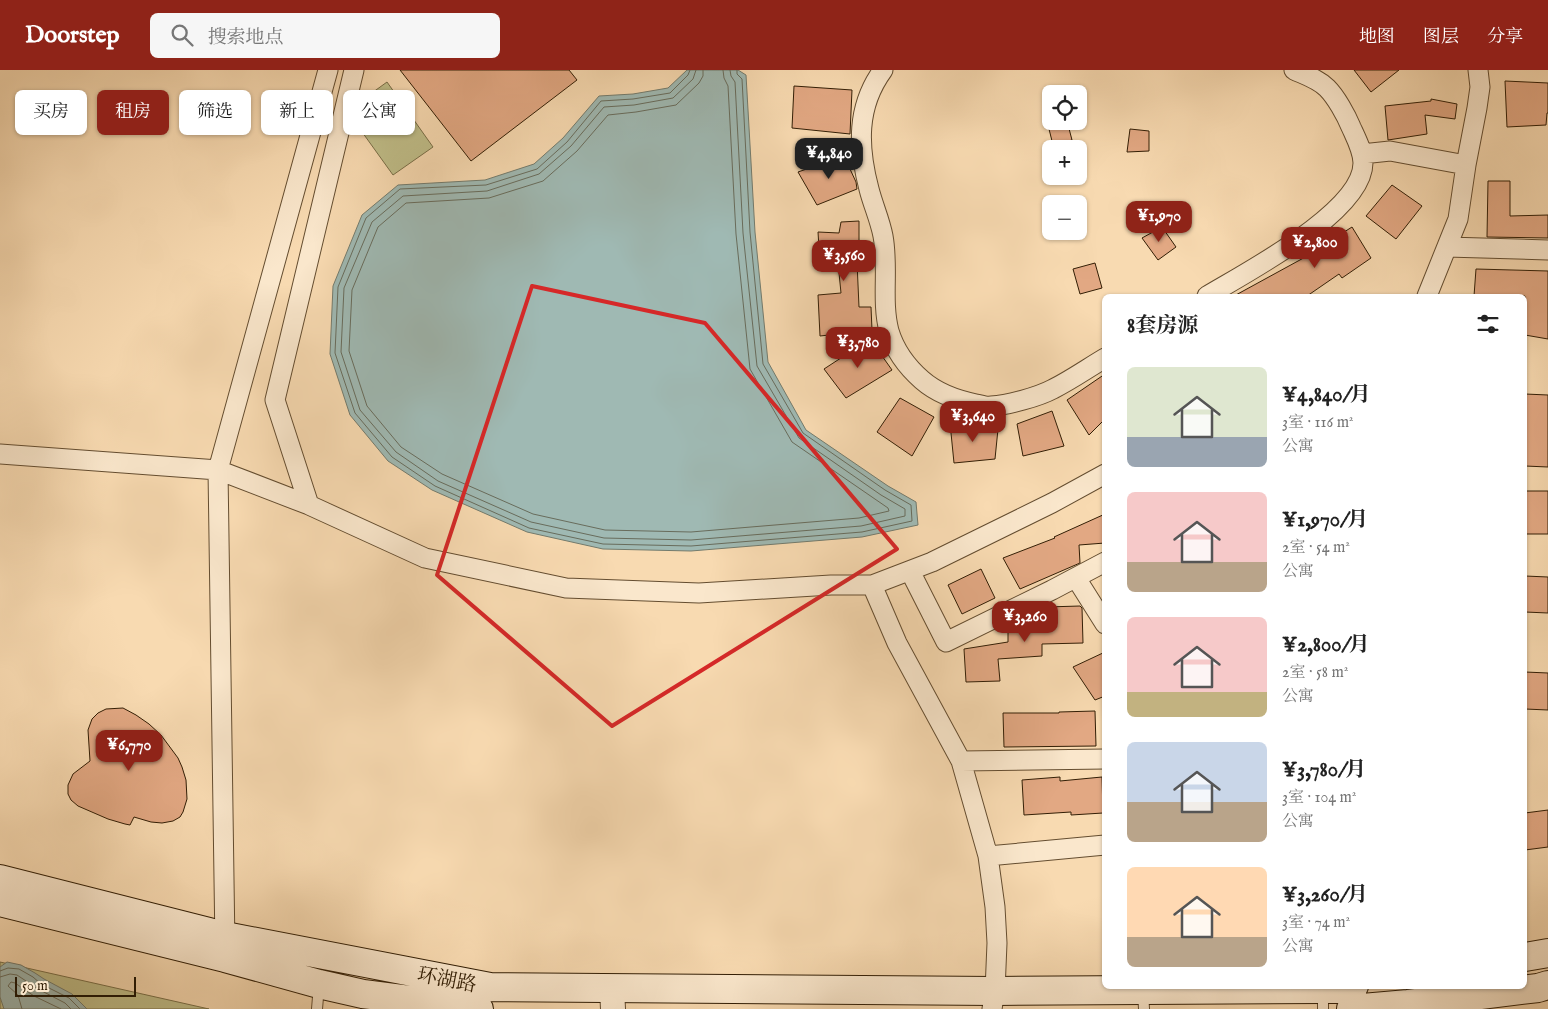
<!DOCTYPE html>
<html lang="zh">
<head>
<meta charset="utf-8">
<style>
  body { margin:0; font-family:"IM FELL English","Noto Serif SC",serif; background:#f6f6f6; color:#222; height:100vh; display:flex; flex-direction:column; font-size:19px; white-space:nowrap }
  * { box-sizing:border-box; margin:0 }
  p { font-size:16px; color:#767676 }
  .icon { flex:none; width:28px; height:28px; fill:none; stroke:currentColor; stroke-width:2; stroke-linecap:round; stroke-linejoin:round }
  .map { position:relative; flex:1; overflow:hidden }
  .details { position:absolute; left:1102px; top:224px; width:425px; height:695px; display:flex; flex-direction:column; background:#fff; border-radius:8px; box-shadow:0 1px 4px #0004 }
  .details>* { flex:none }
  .top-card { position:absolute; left:15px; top:20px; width:475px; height:45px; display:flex; gap:10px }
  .tools { position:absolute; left:1042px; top:15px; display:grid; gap:10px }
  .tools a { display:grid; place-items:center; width:45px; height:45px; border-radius:8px; background:#fff; box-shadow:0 1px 4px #0004; font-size:25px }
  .scale { position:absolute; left:15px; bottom:12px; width:121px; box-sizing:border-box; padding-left:5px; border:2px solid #321e05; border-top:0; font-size:14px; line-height:18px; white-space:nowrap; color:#321e05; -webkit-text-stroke:4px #fae7cc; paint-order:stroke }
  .price { position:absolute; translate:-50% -42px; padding:0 11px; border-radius:10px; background:#8f2418; color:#fff; font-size:16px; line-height:32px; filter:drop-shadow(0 1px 2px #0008) }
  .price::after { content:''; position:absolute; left:50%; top:30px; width:15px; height:11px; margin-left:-8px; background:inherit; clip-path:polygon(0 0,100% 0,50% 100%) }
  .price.on { background:#222; color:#fff }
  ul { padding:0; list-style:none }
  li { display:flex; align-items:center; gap:15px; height:125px; padding:0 25px }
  li span { display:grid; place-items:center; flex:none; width:140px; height:100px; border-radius:8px; color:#555 }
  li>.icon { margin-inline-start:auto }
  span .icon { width:60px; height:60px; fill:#fffc; stroke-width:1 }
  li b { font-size:21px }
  h2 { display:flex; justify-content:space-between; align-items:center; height:60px; padding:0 25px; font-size:21px }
  .chip { padding:0 18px; border-radius:8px; background:#fff; box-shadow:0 1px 4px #0004; font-size:18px; line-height:45px }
  .chip.on { background:#8f2418; color:#fff }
  header { display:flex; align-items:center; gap:30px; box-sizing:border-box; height:70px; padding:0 25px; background:#8f2418; color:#fff }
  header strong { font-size:24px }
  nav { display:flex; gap:28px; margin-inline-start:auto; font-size:18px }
  .search { width:350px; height:45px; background:#f6f6f6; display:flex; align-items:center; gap:12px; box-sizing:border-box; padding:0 18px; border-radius:8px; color:#767676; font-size:19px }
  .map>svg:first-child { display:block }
</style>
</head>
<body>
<header>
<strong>Doorstep</strong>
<div class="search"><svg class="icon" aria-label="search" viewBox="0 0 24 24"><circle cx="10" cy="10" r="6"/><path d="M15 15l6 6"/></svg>搜索地点</div>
<nav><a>地图</a><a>图层</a><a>分享</a></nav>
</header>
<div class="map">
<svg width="1548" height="939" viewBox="0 0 1548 939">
  <rect width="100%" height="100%" fill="#f8dab1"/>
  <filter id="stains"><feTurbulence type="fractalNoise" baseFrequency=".004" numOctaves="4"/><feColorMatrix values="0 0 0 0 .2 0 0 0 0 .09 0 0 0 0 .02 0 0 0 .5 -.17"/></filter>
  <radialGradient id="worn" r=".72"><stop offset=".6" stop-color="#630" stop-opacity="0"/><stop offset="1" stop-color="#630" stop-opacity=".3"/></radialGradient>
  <!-- green -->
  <path fill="#c0be89" stroke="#796e47" d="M 387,12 L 433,77 L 393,105 L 347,41 Z
    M 0,892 L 209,939 L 0,939 Z"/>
  <!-- water -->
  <path fill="#9fb9b3" stroke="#737b6d" d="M 687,0 L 738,0 L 746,5 L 755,162 L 768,292 L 806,360 L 888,416 L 916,432 L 918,455 L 862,467 L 691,481 L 603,479 L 527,462 L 432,420 L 388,391 L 350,345 L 330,284 L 333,216 L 362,145 L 398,115 L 485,110 L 534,94 L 563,68 L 599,26 L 633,24 L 668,18 Z
    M 7,892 L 21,895 L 35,903 L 44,909 L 72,924 L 87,939 L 4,939 L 0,927 L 0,897 Z"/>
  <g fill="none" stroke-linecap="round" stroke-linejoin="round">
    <!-- shore -->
    <path stroke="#686c5c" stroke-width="1" d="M 690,0 L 688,5 L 670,23 L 633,29 L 601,31 L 567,72 L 537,99 L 486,115 L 400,119 L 366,148 L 338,217 L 335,283 L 355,343 L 392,387 L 435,416 L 529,458 L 603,474 L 691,476 L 862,462 L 912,451 L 911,435 L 885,420 L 803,363 L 763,294 L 750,162 L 742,9 L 737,4 L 737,0
      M 696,0 L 693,9 L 673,28 L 634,35 L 604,37 L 571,76 L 539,104 L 487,121 L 403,126 L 372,152 L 344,218 L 341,282 L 360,340 L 396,382 L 438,411 L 531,452 L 604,468 L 691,470 L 861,456 L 905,446 L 905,439 L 881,425 L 799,368 L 757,296 L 743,163 L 735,12 L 731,6 L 730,0
      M 703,0 L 703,6 L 699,13 L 676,35 L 636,42 L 608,45 L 577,81 L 543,111 L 489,128 L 406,133 L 378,157 L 352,220 L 349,281 L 367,336 L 401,377 L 442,404 L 533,444 L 605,460 L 691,462 L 859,448 L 889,441 L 888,438 L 792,372 L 750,299 L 736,164 L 728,16 L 724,8 L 723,0
      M 0,901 L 8,898 L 19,899 L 33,907 L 41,914 L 69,928 L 80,939
      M 0,907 L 10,904 L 17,905 L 38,919 L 65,933 L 71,939
      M 22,939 L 18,925 L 8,916 L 11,912 L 15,913 L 34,926 L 61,939"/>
  </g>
  <!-- building -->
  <path fill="#e2a883" stroke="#321e05" d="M 400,0 L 569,0 L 577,10 L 471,91 Z
    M 1354,0 L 1399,0 L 1371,22 Z
    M 1505,11 L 1548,13 L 1548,43 L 1547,43 L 1546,55 L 1507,57 Z
    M 794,16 L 852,20 L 850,64 L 792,58 Z
    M 1431,29 L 1457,34 L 1455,49 L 1425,45 L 1427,64 L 1388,70 L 1385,36 L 1431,31 Z
    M 1047,51 L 1067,51 L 1072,70 L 1053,75 Z
    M 1130,59 L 1149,61 L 1149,81 L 1127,82 Z
    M 844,86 L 856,112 L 857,119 L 817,135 L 798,102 Z
    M 1488,111 L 1510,111 L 1510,146 L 1548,145 L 1548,168 L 1487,167 Z
    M 1392,115 L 1422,136 L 1396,169 L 1366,146 Z
    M 859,151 L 859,174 L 873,173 L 873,179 L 874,191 L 857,192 L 859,237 L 871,237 L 872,260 L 820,266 L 818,225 L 841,223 L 838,193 L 820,194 L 818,162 L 839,163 L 841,152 Z
    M 1162,157 L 1176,177 L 1158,190 L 1142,168 Z
    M 1352,157 L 1371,188 L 1342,208 L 1339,204 L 1307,226 L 1234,226 L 1320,179 L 1319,178 Z
    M 1095,193 L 1102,218 L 1080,224 L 1073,199 Z
    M 1476,199 L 1548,201 L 1548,269 L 1525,265 L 1525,226 L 1474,226 Z
    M 870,269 L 892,300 L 846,328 L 824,299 Z
    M 1105,304 L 1105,349 L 1089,365 L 1067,330 Z
    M 1525,324 L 1548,325 L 1548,397 L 1525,396 Z
    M 900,328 L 934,347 L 912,386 L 877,362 Z
    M 1052,341 L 1064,376 L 1023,386 L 1017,354 Z
    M 950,353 L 998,359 L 995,389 L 954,393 Z
    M 1525,421 L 1548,421 L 1548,464 L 1525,464 Z
    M 1105,444 L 1105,473 L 1079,475 L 1080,493 L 1020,519 L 1003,488 L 1055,468 L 1054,467 Z
    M 981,499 L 995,528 L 962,544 L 948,515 Z
    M 1525,506 L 1548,507 L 1548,543 L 1525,542 Z
    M 1080,536 L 1082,538 L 1083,573 L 1042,574 L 1042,586 L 998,589 L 1000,611 L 966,612 L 964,579 L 1008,572 L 1008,558 L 1047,553 L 1046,537 Z
    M 1105,582 L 1105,626 L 1095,630 L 1073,597 Z
    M 1525,602 L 1548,603 L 1548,640 L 1525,639 Z
    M 123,638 L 136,645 L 149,654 L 161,665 L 178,688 L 182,697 L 186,710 L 187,729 L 183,742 L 180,747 L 173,751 L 162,753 L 151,752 L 134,747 L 130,755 L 125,754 L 108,749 L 78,736 L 71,730 L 68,724 L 68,715 L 73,704 L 90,691 L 88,660 L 92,649 L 98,643 L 106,639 Z
    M 1095,641 L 1096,676 L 1004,677 L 1003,643 L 1059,643 L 1059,642 Z
    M 1060,707 L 1060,711 L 1102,707 L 1103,743 L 1071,745 L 1071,742 L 1024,745 L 1022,710 Z
    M 1548,740 L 1548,777 L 1525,780 L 1525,743 Z"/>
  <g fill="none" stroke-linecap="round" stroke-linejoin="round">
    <defs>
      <path id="service" d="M 1323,920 L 1323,939
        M 1143,921 L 1144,939
        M 317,939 L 319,915"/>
      <path id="minor" d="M 328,0 L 218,400 L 309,435 L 425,488 L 566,518 L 699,523 L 831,515 L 872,515 L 932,492 L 1052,433 L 1105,404
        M 883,0 C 856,37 858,77 869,119 C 873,135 880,150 883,166 C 889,198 881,230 889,261 C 895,281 906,296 922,310 C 938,324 956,330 976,334 C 981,335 987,337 991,336 C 1008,335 1038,327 1053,319 C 1071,310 1088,298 1105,288
        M 1362,84 L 1390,81 L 1466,95
        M 1447,177 L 1548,180
        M 1207,226 C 1245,203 1363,142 1363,93 C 1363,81 1356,68 1351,57 C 1346,45 1336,27 1327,18 C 1318,9 1305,5 1294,0
        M 1427,226 L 1458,149 L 1466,95 L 1477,38 L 1480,17 L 1478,0
        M 0,384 L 218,400 L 225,877
        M 309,435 L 275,330 L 354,0
        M 910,501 L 946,572 L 1052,520 L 1105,492
        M 1076,508 L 1105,554
        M 872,515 L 897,573 L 961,691 L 988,786 L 995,837 L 997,873 L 995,921 L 992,939
        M 961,691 L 1105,689
        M 988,786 L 1105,775"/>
      <path id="tertiary" d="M 612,918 L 613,939"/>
      <path id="secondary" d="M 0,809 L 225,866 L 490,917 L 995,921 L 1323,919 L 1340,919 L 1354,916
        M 0,832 L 225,888 L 319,914 L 363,924 L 479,939
        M 1525,887 L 1548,883
        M 1351,939 L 1408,934 L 1538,918 L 1548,915"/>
    </defs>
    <!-- service casing -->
    <use href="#service" stroke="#644d30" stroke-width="12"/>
    <!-- minor casing -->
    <use href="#minor" stroke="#644d30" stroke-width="21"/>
    <!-- tertiary casing -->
    <use href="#tertiary" stroke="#644d30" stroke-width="26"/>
    <!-- secondary casing -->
    <use href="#secondary" stroke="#321e05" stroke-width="30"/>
    <!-- service -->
    <use href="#service" stroke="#fae7cc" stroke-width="10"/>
    <!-- minor -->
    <use href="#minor" stroke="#fae7cc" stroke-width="19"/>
    <!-- tertiary -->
    <use href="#tertiary" stroke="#fae7cc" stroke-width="24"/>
    <!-- secondary -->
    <use href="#secondary" stroke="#fae7cc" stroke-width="28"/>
  </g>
  <!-- marked area -->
  <path fill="none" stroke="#d62828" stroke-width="4" stroke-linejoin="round" d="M 532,216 L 705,253 L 897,479 L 612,656 L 437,505 Z"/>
  <g text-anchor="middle" stroke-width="4" stroke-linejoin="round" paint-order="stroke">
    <!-- street labels -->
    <g font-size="20" fill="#321e05" stroke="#fae7cc">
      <text transform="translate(447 909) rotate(11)" y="7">环湖路</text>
    </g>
  </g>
  <rect width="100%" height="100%" filter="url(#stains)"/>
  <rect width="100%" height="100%" fill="url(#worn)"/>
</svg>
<div class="tools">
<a><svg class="icon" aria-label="locate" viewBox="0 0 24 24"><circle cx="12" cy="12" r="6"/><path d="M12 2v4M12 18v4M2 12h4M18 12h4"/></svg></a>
<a>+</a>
<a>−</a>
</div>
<div class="scale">50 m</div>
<b class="price on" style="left:829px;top:110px">¥4,840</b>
<b class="price" style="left:1159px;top:173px">¥1,970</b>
<b class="price" style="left:1315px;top:199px">¥2,800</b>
<b class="price" style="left:844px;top:212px">¥3,560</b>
<b class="price" style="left:858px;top:299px">¥3,780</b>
<b class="price" style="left:973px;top:373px">¥3,640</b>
<b class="price" style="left:1025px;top:573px">¥3,260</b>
<b class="price" style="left:129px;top:702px">¥6,770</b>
<div class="top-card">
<a class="chip">买房</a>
<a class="chip on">租房</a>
<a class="chip">筛选</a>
<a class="chip">新上</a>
<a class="chip">公寓</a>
</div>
<section class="details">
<h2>8套房源<svg class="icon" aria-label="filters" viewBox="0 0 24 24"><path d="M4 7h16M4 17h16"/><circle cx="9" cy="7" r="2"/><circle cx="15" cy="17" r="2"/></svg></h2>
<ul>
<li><span style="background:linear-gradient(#dfe7d0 70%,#9aa5b1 0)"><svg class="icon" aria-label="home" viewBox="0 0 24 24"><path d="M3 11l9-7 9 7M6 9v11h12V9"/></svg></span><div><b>¥4,840/月</b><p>3室 · 116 m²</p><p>公寓</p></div></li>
<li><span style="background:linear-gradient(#f6c9c9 70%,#b9a48a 0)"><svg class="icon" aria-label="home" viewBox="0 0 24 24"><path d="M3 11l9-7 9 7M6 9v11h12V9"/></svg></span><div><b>¥1,970/月</b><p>2室 · 54 m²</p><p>公寓</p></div></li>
<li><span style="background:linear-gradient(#f6c9c9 75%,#c2b280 0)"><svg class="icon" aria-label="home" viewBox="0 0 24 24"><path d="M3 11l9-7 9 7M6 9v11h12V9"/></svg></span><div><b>¥2,800/月</b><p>2室 · 58 m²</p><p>公寓</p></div></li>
<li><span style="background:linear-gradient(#c9d6e8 60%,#b9a48a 0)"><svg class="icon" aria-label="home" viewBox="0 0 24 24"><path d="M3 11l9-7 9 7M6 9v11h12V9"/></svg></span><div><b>¥3,780/月</b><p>3室 · 104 m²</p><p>公寓</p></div></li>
<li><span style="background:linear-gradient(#ffd9b3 70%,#b9a48a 0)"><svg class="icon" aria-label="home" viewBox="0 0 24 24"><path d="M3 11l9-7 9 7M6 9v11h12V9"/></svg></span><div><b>¥3,260/月</b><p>3室 · 74 m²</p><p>公寓</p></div></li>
</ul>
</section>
</div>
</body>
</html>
